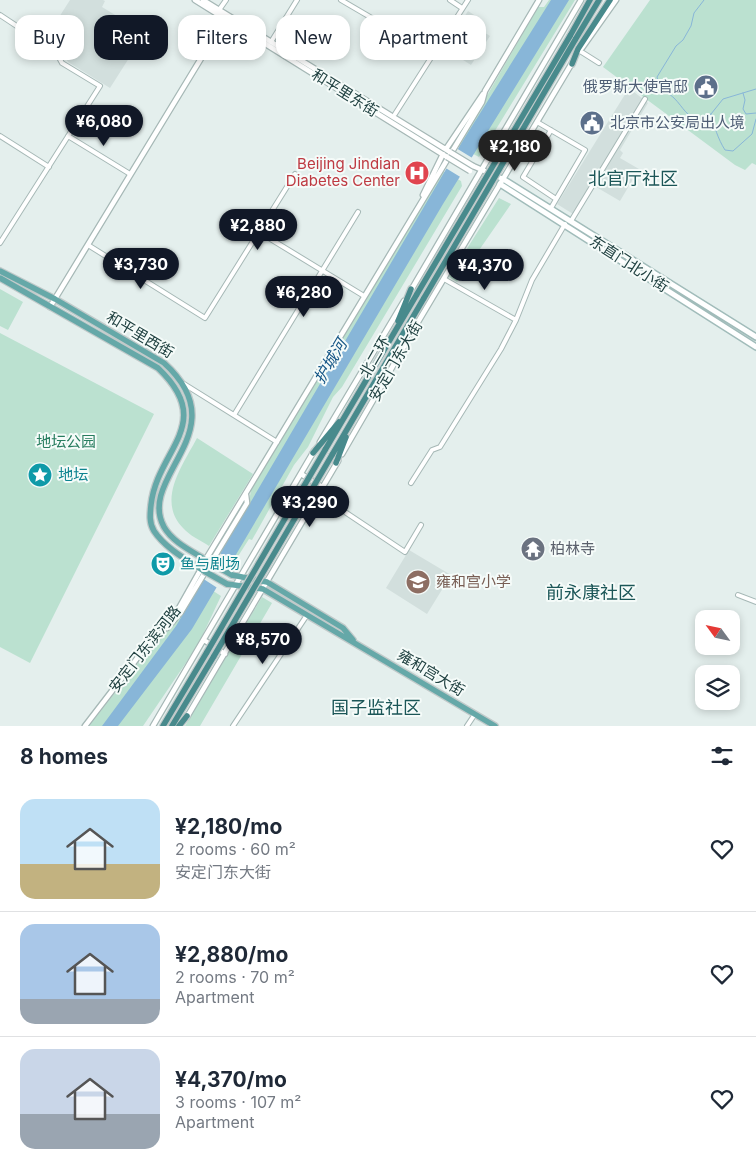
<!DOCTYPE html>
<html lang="en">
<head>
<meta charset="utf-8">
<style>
  body { margin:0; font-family:Inter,"Noto Sans SC",sans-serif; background:#f2f2f3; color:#1f2937; height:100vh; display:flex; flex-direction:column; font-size:19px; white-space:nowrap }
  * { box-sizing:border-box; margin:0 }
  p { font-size:16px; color:#747a83 }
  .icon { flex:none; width:28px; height:28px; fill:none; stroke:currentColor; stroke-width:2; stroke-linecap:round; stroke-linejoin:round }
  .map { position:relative; height:726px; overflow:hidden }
  .sheet { display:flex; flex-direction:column; background:#fff; flex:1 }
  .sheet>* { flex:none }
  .top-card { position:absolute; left:15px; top:15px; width:500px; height:45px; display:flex; gap:10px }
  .needle { width:32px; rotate:303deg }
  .controls { position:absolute; left:695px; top:610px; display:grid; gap:10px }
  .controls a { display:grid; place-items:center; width:45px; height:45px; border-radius:10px; background:#fff; box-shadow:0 2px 8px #0003; font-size:25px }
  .price { position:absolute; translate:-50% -42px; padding:0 11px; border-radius:18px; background:#111827; color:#fff; font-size:16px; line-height:32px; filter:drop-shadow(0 1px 2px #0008) }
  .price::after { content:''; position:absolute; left:50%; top:30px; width:15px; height:11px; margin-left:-8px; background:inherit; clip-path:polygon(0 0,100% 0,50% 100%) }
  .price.active { background:#222; color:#fff }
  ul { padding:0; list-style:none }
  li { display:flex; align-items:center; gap:15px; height:125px; padding:0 20px }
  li+li { border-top:1px solid #e0e1e3 }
  li span { display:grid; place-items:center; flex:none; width:140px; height:100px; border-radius:15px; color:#555 }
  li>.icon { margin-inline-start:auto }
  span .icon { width:60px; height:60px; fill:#fffc; stroke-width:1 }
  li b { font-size:21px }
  h2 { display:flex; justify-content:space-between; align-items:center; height:60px; padding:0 20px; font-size:21px }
  .chip { padding:0 18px; border-radius:15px; background:#fff; box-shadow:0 2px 8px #0003; font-size:18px; line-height:45px }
  .chip.active { background:#111827; color:#fff }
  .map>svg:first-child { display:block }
</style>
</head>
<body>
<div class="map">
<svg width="756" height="726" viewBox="0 0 756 726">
  <rect width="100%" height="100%" fill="#e4efed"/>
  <!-- built -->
  <path fill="#d2dfdd" d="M 70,0 L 103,0 L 105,1 L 102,7 L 145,33 L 110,88 L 68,62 L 62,51 L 45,39 Z
    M 468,11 L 479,18 L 474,26 L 490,36 L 471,65 L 444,48 Z
    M 629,88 L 648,103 L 620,150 L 623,153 L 620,158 L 639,169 L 620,201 L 591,184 L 573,214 L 557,204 Z
    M 409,550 L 451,575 L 427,614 L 386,588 Z"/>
  <!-- green -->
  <path fill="#bbe1d0" d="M 549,0 L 575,0 L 479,157 L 458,146 L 538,7 L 544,7 Z
    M 650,0 L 756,0 L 756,165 L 752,163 L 745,170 L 735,165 L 603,67 Z
    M 443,171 L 461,181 L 462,186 L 342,387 L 333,397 L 308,447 L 294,465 L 252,540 L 249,539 L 235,561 L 219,552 L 249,502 L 251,490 Z
    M 499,198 L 511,204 L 457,282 L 449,277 Z
    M 0,289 L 23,302 L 8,330 L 0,326 Z
    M 0,333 L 154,414 L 30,663 L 0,647 Z
    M 197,438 L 253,474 L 209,546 C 200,540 190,536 183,528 C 156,500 183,465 197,438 Z
    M 201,583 L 221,596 L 198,645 L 143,726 L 89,726 L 145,654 L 170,629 Z
    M 262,597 L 272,603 L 200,726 L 185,726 Z"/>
  <!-- water -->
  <path fill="#88b6d8" d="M 551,0 L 569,0 L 443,204 L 192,629 L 118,726 L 102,726 L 176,626 L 246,510 L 462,142 Z"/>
  <!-- pier -->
  <path fill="#e4efed" d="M 456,148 L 474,159 L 462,178 L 444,167 Z
    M 218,552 L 234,563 L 219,589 L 202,578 Z"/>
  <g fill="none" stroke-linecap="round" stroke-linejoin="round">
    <!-- stream -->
    <path stroke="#88b6d8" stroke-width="1" d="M 704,0 L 694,13 L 691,26 L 683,40 L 676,46 L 657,77 C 661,92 664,89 674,98 C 684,108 686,117 701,121 L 711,114 L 723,99 L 756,89
      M 743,93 L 745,100 L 743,109 L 746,114 L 756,113
      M 711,114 C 714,126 718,139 725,150 L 733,151 L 752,134 L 756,119"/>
    <defs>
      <path id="minor" d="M 341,0 L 435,55
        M 450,0 L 462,8
        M 219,10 L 226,0
        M 0,15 L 56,52 L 62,63 L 100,86 L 0,243
        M 271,42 L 297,0
        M 580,51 L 599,63
        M 395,114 L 468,0
        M 537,122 L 585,150 L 551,208
        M 551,130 L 523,177 L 556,199
        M 0,136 L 49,167
        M 68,136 L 130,174
        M 571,221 L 645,99
        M 259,232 L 364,296
        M 88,245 L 205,318 L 295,174
        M 444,279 L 516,320
        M 184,384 L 277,442
        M 234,415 L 358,212
        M 411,483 L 432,450 L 440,447 L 501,349 L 516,320 L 532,280 L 565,224
        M 318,494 L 405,552 L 421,525
        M 738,595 L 756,602
        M 233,726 L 307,615
        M 467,726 L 475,714"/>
      <path id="tertiary" d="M 195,0 L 447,157
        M 203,0 L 450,152
        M 582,48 L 616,0
        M 446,149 L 483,94
        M 473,166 L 503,179
        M 423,195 L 443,154
        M 410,292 L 581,0
        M 50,307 L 225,19
        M 415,327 L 572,63
        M 320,442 L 404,301
        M 342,454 L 409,338
        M 301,474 L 322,487
        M 206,559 L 482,102 L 485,91 L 539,0
        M 167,628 L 181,612 L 247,503 L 246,495
        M 204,640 L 225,654
        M 187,717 L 338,461
        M 85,726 L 145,648 L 162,632 L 179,608 L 201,569
        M 153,726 L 314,451"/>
      <path id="secondary" d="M 503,179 L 756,337
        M 500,184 L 756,347"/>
      <path id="primary" d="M 0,271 L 55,299 L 164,363 C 239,431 136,476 164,527 C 173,543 194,552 209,562
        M 0,278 L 158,368 C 217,424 157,449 151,505 C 150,514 149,523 154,531 C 165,548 187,560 204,571
        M 232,575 L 267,582 L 343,628 L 353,640
        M 227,584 L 263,589 L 495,726"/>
      <path id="trunk" d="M 570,36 L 590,0
        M 575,40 L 599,0
        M 572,64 L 578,49 L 610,0
        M 398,321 L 411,289
        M 400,346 L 416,325
        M 325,450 L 417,294
        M 313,453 L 339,422
        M 332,455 L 424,298
        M 336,463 L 346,437
        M 163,726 L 207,652
        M 172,726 L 214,656
        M 179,726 L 187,716"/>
    </defs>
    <!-- minor casing -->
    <use href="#minor" stroke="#a6b8b6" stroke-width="6"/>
    <!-- tertiary casing -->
    <use href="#tertiary" stroke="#a6b8b6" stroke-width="7"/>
    <!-- secondary casing -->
    <use href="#secondary" stroke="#a1bcba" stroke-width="8"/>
    <!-- primary casing -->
    <use href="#primary" stroke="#c1caca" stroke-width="8"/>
    <!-- trunk casing -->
    <use href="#trunk" stroke="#c1caca" stroke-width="8"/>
    <!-- minor -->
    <use href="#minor" stroke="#fff" stroke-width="4"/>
    <!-- tertiary -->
    <use href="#tertiary" stroke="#fff" stroke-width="4.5"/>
    <!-- secondary -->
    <use href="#secondary" stroke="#fff" stroke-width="5"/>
    <!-- primary -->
    <use href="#primary" stroke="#65a8a8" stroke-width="5.5"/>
    <!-- trunk -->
    <use href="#trunk" stroke="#488a8c" stroke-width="5.5"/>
    <defs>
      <path id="tertiary-bridge" d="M 450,152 L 473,166
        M 447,157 L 470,171"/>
      <path id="primary-bridge" d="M 209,562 L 232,575
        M 204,571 L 227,584"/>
      <path id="trunk-bridge" d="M 417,294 L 570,36
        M 424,298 L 575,40
        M 207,652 L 325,450
        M 214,656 L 332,455"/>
    </defs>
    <!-- tertiary-bridge casing -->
    <use href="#tertiary-bridge" stroke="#a6b8b6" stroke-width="7" stroke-linecap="butt"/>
    <!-- primary-bridge casing -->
    <use href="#primary-bridge" stroke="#c1caca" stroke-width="8" stroke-linecap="butt"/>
    <!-- trunk-bridge casing -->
    <use href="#trunk-bridge" stroke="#c1caca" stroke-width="8" stroke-linecap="butt"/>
    <!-- tertiary-bridge -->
    <use href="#tertiary-bridge" stroke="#fff" stroke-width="4.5"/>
    <!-- primary-bridge -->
    <use href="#primary-bridge" stroke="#65a8a8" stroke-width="5.5"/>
    <!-- trunk-bridge -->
    <use href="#trunk-bridge" stroke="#488a8c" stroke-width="5.5"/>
  </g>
  <!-- icons -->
  <defs>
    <symbol id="civic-disc" viewBox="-11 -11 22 22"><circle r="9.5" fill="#5c6f8a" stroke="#f5fbf9"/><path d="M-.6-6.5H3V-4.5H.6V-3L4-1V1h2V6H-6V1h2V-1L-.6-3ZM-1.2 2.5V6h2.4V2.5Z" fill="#fff"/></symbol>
    <symbol id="hospital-disc" viewBox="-11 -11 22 22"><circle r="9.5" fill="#e0444e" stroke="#f5fbf9"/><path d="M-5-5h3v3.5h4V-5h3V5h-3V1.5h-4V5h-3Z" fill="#fff"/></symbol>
    <symbol id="sight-disc" viewBox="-11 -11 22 22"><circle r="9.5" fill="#0f9aa8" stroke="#f5fbf9"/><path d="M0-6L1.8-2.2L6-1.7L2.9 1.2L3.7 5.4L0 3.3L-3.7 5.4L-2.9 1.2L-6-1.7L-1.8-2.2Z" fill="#fff"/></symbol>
    <symbol id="temple-disc" viewBox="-11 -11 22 22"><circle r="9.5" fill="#6b7280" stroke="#f5fbf9"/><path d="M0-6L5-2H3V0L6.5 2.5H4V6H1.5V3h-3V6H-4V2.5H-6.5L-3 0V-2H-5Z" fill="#fff"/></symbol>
    <symbol id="theatre-disc" viewBox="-11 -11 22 22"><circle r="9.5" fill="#0f9aa8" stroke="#f5fbf9"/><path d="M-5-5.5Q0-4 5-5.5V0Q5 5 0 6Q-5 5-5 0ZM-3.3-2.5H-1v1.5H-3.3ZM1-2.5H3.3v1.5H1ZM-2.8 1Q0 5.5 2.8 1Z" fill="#fff"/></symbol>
    <symbol id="school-disc" viewBox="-11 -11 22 22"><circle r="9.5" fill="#8d6e63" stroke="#f5fbf9"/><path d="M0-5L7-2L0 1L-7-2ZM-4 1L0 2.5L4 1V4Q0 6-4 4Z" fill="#fff"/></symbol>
  </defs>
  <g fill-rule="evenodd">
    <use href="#civic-disc" x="692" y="73" width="28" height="28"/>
    <use href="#civic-disc" x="578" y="109" width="28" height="28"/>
    <use href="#hospital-disc" x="403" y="159" width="28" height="28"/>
    <use href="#sight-disc" x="26" y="461" width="28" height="28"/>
    <use href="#temple-disc" x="519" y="535" width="28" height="28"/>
    <use href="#theatre-disc" x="149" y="550" width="28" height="28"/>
    <use href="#school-disc" x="404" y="568" width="28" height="28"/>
  </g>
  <g text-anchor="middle" stroke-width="4" stroke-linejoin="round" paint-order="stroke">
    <!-- service labels -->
    <g font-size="15" fill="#4e5e75" stroke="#f5fbf9" text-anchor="end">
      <text x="688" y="92">俄罗斯大使官邸</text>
      <text x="610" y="128" text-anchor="start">北京市公安局出人境</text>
    </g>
    <!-- street labels -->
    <g font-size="15" fill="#214242" stroke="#f5fbf9">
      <text transform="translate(345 93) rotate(32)" y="5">和平里东街</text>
      <text transform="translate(629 264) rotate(33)" y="5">东直门北小街</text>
      <text transform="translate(140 335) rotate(31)" y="5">和平里西街</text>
      <text transform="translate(375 357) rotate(-60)" y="5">北二环</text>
      <text transform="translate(396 361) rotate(-60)" y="5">安定门东大街</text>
      <text transform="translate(145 649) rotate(-52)" y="5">安定门东滨河路</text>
      <text transform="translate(431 673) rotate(31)" y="5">雍和宫大街</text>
    </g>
    <!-- health labels -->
    <g font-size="15" fill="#be3a42" stroke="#f5fbf9" text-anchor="end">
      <text x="400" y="169">Beijing Jindian<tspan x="400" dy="17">Diabetes Center</tspan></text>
    </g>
    <!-- park labels -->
    <g font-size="15" fill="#277d5f" stroke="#f5fbf9">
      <text x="66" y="447">地坛公园</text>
    </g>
    <!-- culture labels -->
    <g font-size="15" fill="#0d838f" stroke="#f5fbf9" text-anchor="start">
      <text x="58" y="480">地坛</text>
      <text x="180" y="569">鱼与剧场</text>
    </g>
    <!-- worship labels -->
    <g font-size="15" fill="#5b616d" stroke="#f5fbf9" text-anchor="start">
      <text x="550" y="554">柏林寺</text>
    </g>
    <!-- education labels -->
    <g font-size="15" fill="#785e54" stroke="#f5fbf9" text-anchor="start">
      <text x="436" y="587">雍和宫小学</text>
    </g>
    <!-- water labels -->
    <g font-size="16" font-style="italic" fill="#155585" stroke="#f5fbf9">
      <text transform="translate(330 361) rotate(-59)" y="6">护城河</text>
    </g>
    <!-- quarter labels -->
    <g font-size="18" fill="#1b5657" stroke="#f5fbf9">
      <text x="633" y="185">北官厅社区</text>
      <text x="591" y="599">前永康社区</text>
      <text x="376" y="714">国子监社区</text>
    </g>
  </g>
</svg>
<div class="controls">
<a><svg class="needle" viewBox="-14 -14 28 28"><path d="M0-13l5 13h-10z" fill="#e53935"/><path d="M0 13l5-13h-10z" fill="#747a83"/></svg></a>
<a><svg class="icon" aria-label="layers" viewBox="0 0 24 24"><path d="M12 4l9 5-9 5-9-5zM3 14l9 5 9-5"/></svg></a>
</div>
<b class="price" style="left:104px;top:147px">¥6,080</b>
<b class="price active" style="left:515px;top:172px">¥2,180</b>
<b class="price" style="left:258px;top:251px">¥2,880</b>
<b class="price" style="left:141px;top:290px">¥3,730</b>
<b class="price" style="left:485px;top:291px">¥4,370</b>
<b class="price" style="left:304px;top:318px">¥6,280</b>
<b class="price" style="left:310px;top:528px">¥3,290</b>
<b class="price" style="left:263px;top:665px">¥8,570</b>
<div class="top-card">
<a class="chip">Buy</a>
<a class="chip active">Rent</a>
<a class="chip">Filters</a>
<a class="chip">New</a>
<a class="chip">Apartment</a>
</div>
</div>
<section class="sheet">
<h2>8 homes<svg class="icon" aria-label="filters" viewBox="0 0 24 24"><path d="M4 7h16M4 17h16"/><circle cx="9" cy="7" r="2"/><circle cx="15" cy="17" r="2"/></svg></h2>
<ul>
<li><span style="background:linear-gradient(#bfe0f5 65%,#c2b280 0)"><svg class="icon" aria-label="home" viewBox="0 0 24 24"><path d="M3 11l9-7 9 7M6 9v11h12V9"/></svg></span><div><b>¥2,180/mo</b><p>2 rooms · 60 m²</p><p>安定门东大街</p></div><svg class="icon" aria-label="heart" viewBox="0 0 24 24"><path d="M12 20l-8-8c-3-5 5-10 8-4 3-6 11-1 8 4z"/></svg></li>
<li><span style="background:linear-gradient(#a9c7e8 75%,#9aa5b1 0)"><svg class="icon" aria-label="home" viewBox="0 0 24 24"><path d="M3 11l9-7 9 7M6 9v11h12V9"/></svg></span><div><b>¥2,880/mo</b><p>2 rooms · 70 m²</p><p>Apartment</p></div><svg class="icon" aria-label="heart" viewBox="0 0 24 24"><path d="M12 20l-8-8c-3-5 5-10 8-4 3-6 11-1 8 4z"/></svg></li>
<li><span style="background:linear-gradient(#c9d6e8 65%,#9aa5b1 0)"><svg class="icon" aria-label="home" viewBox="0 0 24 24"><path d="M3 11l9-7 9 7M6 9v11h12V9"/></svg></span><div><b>¥4,370/mo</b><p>3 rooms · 107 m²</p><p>Apartment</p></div><svg class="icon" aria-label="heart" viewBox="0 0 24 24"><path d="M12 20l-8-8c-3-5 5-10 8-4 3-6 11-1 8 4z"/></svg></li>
</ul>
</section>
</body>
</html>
